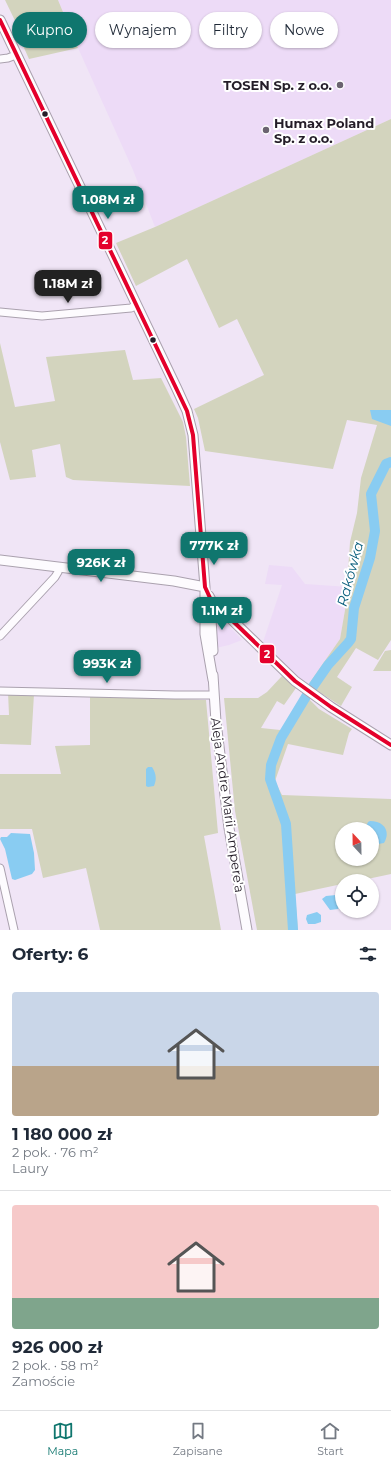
<!DOCTYPE html>
<html lang="pl">
<head>
<meta charset="utf-8">
<style>
  body { margin:0; font-family:Montserrat,sans-serif; background:#f6f6f7; color:#1f2937; height:100vh; display:flex; flex-direction:column; font-size:15px; white-space:nowrap }
  * { box-sizing:border-box; margin:0 }
  p { font-size:13px; color:#747a83 }
  .icon { flex:none; width:22px; height:22px; fill:none; stroke:currentColor; stroke-width:2; stroke-linecap:round; stroke-linejoin:round }
  .map { position:relative; height:930px; overflow:hidden }
  .panel { display:flex; flex-direction:column; background:#fff; flex:1 }
  .panel>* { flex:none }
  .hud { position:absolute; left:12px; top:12px; width:367px; height:36px; display:flex; gap:8px }
  .needle { width:26px; rotate:338deg }
  .buttons { position:absolute; left:335px; top:822px; display:grid; gap:8px }
  .buttons a { display:grid; place-items:center; width:44px; height:44px; border-radius:50%; background:#fff; box-shadow:0 1px 3px #0004; font-size:20px }
  .price { position:absolute; translate:-50% -34px; padding:0 9px; border-radius:8px; background:#0f766e; color:#fff; font-size:13px; line-height:26px; filter:drop-shadow(0 1px 2px #0008) }
  .price::after { content:''; position:absolute; left:50%; top:24px; width:12px; height:9px; margin-left:-6px; background:inherit; clip-path:polygon(0 0,100% 0,50% 100%) }
  .price.active { background:#222; color:#fff }
  ul { padding:0; list-style:none }
  li { display:grid; align-content:center; gap:8px; height:212px; padding:0 12px }
  li+li { border-top:1px solid #e0e1e3 }
  li span { display:grid; place-items:center; height:124px; border-radius:4px; color:#555 }
  li>.icon { margin-inline-start:auto }
  span .icon { width:72px; height:72px; fill:#fffc; stroke-width:1 }
  li b { font-size:17px }
  h2 { display:flex; justify-content:space-between; align-items:center; height:48px; padding:0 12px; font-size:17px }
  .tag { padding:0 14px; border-radius:18px; background:#fff; box-shadow:0 1px 3px #0004; font-size:14px; line-height:36px }
  .tag.active { background:#0f766e; color:#fff }
  .tabs { display:flex; justify-content:space-around; align-items:center; height:56px; border-top:1px solid #e0e1e3; background:#fff; font-size:11px; color:#747a83 }
  .tabs a { display:grid; justify-items:center; gap:2px }
  .tabs .active { color:#0f766e }
  .map>svg:first-child { display:block }
</style>
</head>
<body>
<div class="map">
<svg width="391" height="930" viewBox="0 0 391 930">
  <rect width="100%" height="100%" fill="#f0e5f6"/>
  <!-- built -->
  <path fill="#eddbf7" d="M 58,0 L 391,0 L 391,119 L 155,227 L 133,170 L 78,48 Z
    M 269,565 L 292,567 L 305,584 L 349,587 L 340,639 L 308,685 L 290,670 L 263,642 L 282,585 L 265,584 Z
    M 226,623 L 242,640 L 229,645 L 216,648 L 215,626 Z"/>
  <!-- green -->
  <path fill="#d3d4be" fill-rule="evenodd" d="M 5,0 L 58,0 L 78,48 L 29,59 L 21,41 L 20,31 Z
    M 391,119 L 391,640 L 378,660 L 356,648 L 337,677 L 352,687 L 341,706 L 308,685 L 340,639 L 349,587 L 347,586 L 350,542 L 357,513 L 361,478 L 377,425 L 347,420 L 333,469 L 205,451 L 198,418 L 194,409 L 264,375 L 237,319 L 219,328 L 187,259 L 136,286 L 116,243 L 155,227 Z
    M 0,343 L 15,407 L 55,401 L 46,357 L 125,350 L 133,380 L 161,378 L 183,422 L 186,437 L 190,486 L 73,480 L 66,477 L 60,444 L 32,450 L 36,477 L 10,480 L 0,442 Z
    M 391,650 L 391,671 L 373,671 L 385,651 Z
    M 282,676 L 296,688 L 284,705 L 277,701 L 261,728 L 290,731 L 309,699 L 319,709 L 352,729 L 349,733 L 343,755 L 288,744 L 275,781 L 282,795 L 391,799 L 391,874 L 358,881 L 342,881 L 342,884 L 295,894 L 298,930 L 257,930 L 235,811 L 224,698 L 258,698 L 267,692 ZM 342,829 L 372,829 L 372,859 L 342,859 Z
    M 8,692 L 34,694 L 31,745 L 0,744 L 0,715 L 9,715 Z
    M 90,696 L 206,700 L 218,833 L 204,836 L 221,930 L 100,930 L 86,868 L 43,878 L 32,829 L 0,829 L 0,774 L 61,774 L 55,746 L 90,745 Z"/>
  <!-- water -->
  <path fill="#89ccf2" d="M 370,410 L 391,410 L 391,426 L 372,419 Z
    M 148,767 L 152,767 C 156,773 157,779 154,786 L 148,787 L 146,786 L 146,769 Z
    M 370,821 C 384,821 391,831 384,843 L 372,845 L 372,829 L 365,829 L 368,822 Z
    M 11,833 L 30,834 L 34,853 L 35,870 L 32,874 L 15,880 L 12,879 L 5,849 L 0,839 L 1,837 L 7,837 Z
    M 336,895 L 340,897 L 340,906 L 338,909 L 330,910 L 322,899 L 326,896 Z
    M 317,912 L 321,915 L 321,922 L 315,924 L 308,924 L 306,919 L 307,915 Z"/>
  <g fill="none" stroke-linecap="round" stroke-linejoin="round">
    <!-- river -->
    <path stroke="#89ccf2" stroke-width="10" d="M 312,688 L 328,665 L 348,643 L 351,639 L 354,608 L 370,558 L 375,531 L 371,494 L 386,464 L 391,462
      M 293,930 L 286,824 L 270,779 L 271,765 L 281,738 L 307,695"/>
    <defs>
      <path id="street" d="M 0,59 L 8,58 L 16,55
        M 0,312 L 42,316 L 131,308 L 137,305
        M 0,636 L 55,577 L 58,572 L 59,567
        M 0,691 L 175,695 L 214,695
        M 0,868 L 14,930"/>
      <path id="secondary" d="M 0,20 L 177,389 L 187,411 L 193,435 L 205,587 L 205,634 L 213,680
        M 0,560 L 174,581 L 205,587
        M 209,596 L 211,600 L 228,616 L 295,681 L 331,707 L 391,745
        M 210,603 L 213,651
        M 213,675 L 216,722 L 229,828 L 247,930"/>
    </defs>
    <!-- street casing -->
    <use href="#street" stroke="#aaa1ae" stroke-width="9"/>
    <!-- secondary casing -->
    <use href="#secondary" stroke="#aaa1ae" stroke-width="11"/>
    <!-- street -->
    <use href="#street" stroke="#fdfbfe" stroke-width="7"/>
    <!-- secondary -->
    <use href="#secondary" stroke="#fdfbfe" stroke-width="9"/>
    <defs>
      <path id="bus-1" d="M 0,20 L 187,411 L 193,435 L 205,587 L 211,600 L 295,681 L 331,707 L 391,745"/>
    </defs>
    <!-- bus-1 casing -->
    <use href="#bus-1" stroke="#fff" stroke-width="7"/>
    <!-- bus-1 -->
    <use href="#bus-1" stroke="#e4002b" stroke-width="4"/>
  </g>
  <!-- markers -->
  <g fill="#6b6370" stroke="#fff" stroke-width="1.5">
    <circle cx="340" cy="85" r="4"/>
    <circle cx="266" cy="130" r="4"/>
  </g>
  <g fill="#241d28" stroke="#fff" stroke-width="1.5">
    <circle cx="45" cy="114" r="3.5"/>
    <circle cx="153" cy="340" r="3.5"/>
  </g>
  <g text-anchor="middle" stroke-width="4" stroke-linejoin="round" paint-order="stroke">
    <!-- poi labels -->
    <g font-size="13" font-weight="bold" fill="#241d28" stroke="#fff" text-anchor="end">
      <text x="332" y="90">TOSEN Sp. z o.o.</text>
      <text x="274" y="128" text-anchor="start">Humax Poland<tspan x="274" dy="15">Sp. z o.o.</tspan></text>
    </g>
    <!-- street labels -->
    <g font-size="13" fill="#241d28" stroke="#fff">
      <text transform="translate(228 805) rotate(82)" y="5">Aleja Andre Marii Ampere'a</text>
    </g>
    <!-- water labels -->
    <g font-size="14" font-style="italic" fill="#065c7b" stroke="#fff">
      <text transform="translate(350 574) rotate(-75)" y="5">Rakówka</text>
    </g>
  </g>
  <g stroke="#fff" stroke-width="1.5">
    <rect x="98" y="231" width="15" height="19" rx="4" fill="#e4002b"/>
    <rect x="259" y="644" width="16" height="20" rx="4" fill="#e4002b"/>
  </g>
  <g font-size="11" text-anchor="middle" font-weight="bold" fill="#fff">
    <text x="105" y="244">2</text>
    <text x="267" y="658">2</text>
  </g>
</svg>
<div class="buttons">
<a><svg class="needle" viewBox="-14 -14 28 28"><path d="M0-13l5 13h-10z" fill="#e53935"/><path d="M0 13l5-13h-10z" fill="#747a83"/></svg></a>
<a><svg class="icon" aria-label="locate" viewBox="0 0 24 24"><circle cx="12" cy="12" r="6"/><path d="M12 2v4M12 18v4M2 12h4M18 12h4"/></svg></a>
</div>
<b class="price" style="left:108px;top:220px">1.08M zł</b>
<b class="price active" style="left:68px;top:304px">1.18M zł</b>
<b class="price" style="left:214px;top:566px">777K zł</b>
<b class="price" style="left:101px;top:583px">926K zł</b>
<b class="price" style="left:222px;top:631px">1.1M zł</b>
<b class="price" style="left:107px;top:684px">993K zł</b>
<div class="hud">
<a class="tag active">Kupno</a>
<a class="tag">Wynajem</a>
<a class="tag">Filtry</a>
<a class="tag">Nowe</a>
</div>
</div>
<section class="panel">
<h2>Oferty: 6<svg class="icon" aria-label="filters" viewBox="0 0 24 24"><path d="M4 7h16M4 17h16"/><circle cx="9" cy="7" r="2"/><circle cx="15" cy="17" r="2"/></svg></h2>
<ul>
<li><span style="background:linear-gradient(#c9d6e8 60%,#b9a48a 0)"><svg class="icon" aria-label="home" viewBox="0 0 24 24"><path d="M3 11l9-7 9 7M6 9v11h12V9"/></svg></span><div><b>1 180 000 zł</b><p>2 pok. · 76 m²</p><p>Laury</p></div></li>
<li><span style="background:linear-gradient(#f6c9c9 75%,#7fa58c 0)"><svg class="icon" aria-label="home" viewBox="0 0 24 24"><path d="M3 11l9-7 9 7M6 9v11h12V9"/></svg></span><div><b>926 000 zł</b><p>2 pok. · 58 m²</p><p>Zamoście</p></div></li>
</ul>
</section>
<nav class="tabs">
<a class="active"><svg class="icon" aria-label="map" viewBox="0 0 24 24"><path d="M3 6l6-2 6 2 6-2v14l-6 2-6-2-6 2zM9 4v14M15 6v14"/></svg>Mapa</a>
<a><svg class="icon" aria-label="saved" viewBox="0 0 24 24"><path d="M7 4h10v16l-5-4-5 4z"/></svg>Zapisane</a>
<a><svg class="icon" aria-label="home" viewBox="0 0 24 24"><path d="M3 11l9-7 9 7M6 9v11h12V9"/></svg>Start</a>
</nav>
</body>
</html>
